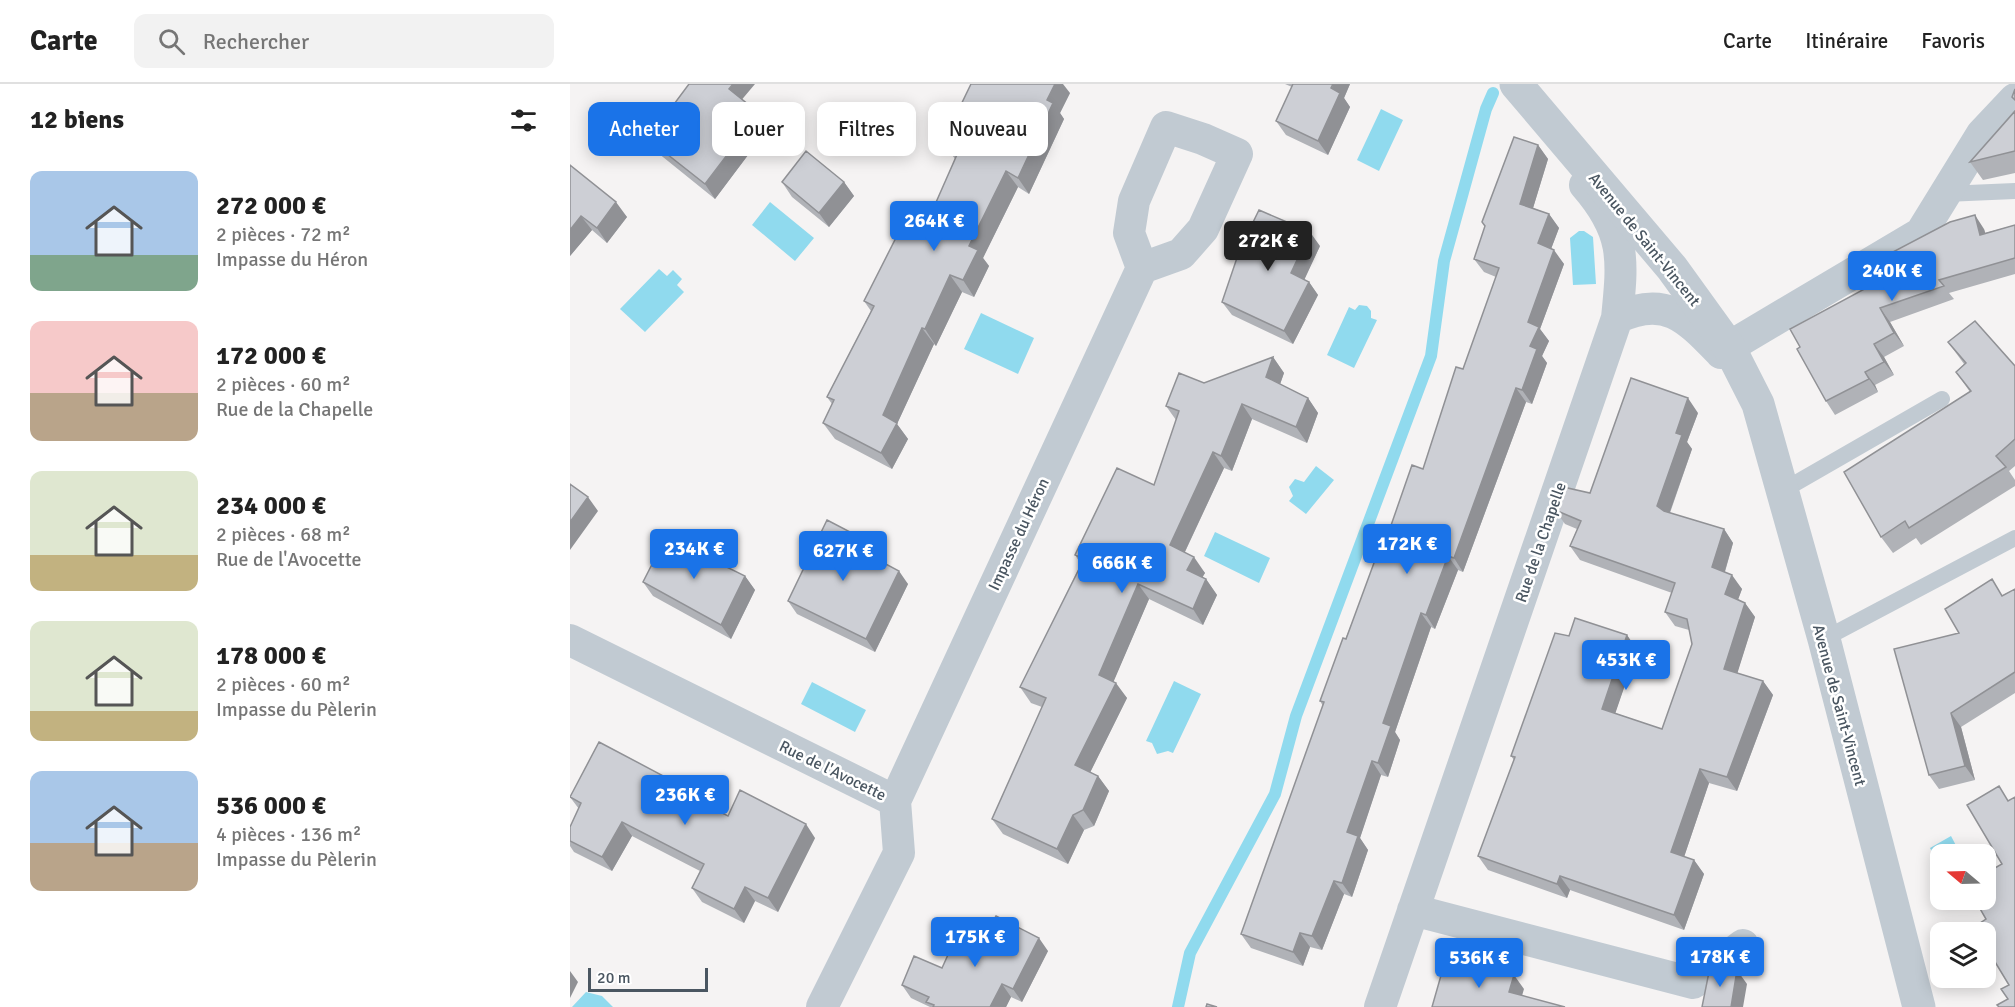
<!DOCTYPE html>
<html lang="fr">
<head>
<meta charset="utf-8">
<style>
  body { margin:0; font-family:Signika,sans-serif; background:#f2f2f2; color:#222; height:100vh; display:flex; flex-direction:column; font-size:22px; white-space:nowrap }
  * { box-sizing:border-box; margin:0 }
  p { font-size:20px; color:#767676 }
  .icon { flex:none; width:33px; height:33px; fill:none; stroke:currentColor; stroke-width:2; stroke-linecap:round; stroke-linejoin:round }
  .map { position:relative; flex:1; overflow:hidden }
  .details { display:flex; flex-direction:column; background:#fff; width:570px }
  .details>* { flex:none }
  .hud { position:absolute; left:18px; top:18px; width:570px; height:54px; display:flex; gap:12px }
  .needle { width:39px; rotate:289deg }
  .fabs { position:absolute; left:1360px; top:760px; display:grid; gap:12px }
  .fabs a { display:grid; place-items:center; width:66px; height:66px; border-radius:12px; background:#fff; box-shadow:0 3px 15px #0003; font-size:30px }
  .scale { position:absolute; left:18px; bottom:15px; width:120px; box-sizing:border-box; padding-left:6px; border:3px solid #4a5661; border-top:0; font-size:16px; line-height:21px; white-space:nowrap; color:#4a5661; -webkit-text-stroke:4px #fff; paint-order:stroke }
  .price { position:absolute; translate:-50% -51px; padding:0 14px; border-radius:6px; background:#1a73e8; color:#fff; font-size:20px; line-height:39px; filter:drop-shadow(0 2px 3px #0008) }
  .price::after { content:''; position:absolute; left:50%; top:36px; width:18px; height:14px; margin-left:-9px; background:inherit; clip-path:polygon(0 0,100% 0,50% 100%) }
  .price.active { background:#222; color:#fff }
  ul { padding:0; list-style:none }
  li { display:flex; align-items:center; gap:18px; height:150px; padding:0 30px }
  li span { display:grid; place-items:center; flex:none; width:168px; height:120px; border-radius:12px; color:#555 }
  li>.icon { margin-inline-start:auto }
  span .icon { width:72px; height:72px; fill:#fffc; stroke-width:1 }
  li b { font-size:26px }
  h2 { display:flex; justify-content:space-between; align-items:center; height:72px; padding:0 30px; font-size:26px }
  .chip { padding:0 21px; border-radius:12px; background:#fff; box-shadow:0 3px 15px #0003; font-size:21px; line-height:54px }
  .chip.active { background:#1a73e8; color:#fff }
  header { display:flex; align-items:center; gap:36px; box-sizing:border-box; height:84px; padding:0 30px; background:#fff; border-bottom:2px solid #e0e0e0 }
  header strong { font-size:28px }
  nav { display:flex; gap:33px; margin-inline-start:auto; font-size:21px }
  .search { width:420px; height:54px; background:#f2f2f2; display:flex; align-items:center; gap:15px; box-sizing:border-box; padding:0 21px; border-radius:12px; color:#767676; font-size:22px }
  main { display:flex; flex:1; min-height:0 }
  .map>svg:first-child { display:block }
</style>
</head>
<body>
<header>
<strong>Carte</strong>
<div class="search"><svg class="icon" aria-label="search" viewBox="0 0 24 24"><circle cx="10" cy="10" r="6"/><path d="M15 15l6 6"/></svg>Rechercher</div>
<nav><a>Carte</a><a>Itinéraire</a><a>Favoris</a></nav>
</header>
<main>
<section class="details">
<h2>12 biens<svg class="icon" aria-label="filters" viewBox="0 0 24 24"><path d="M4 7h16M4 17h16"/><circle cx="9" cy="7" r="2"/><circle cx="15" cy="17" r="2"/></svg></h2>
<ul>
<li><span style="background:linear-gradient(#a9c7e8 70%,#7fa58c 0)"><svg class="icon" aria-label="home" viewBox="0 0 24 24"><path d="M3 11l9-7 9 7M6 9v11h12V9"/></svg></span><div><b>272 000 €</b><p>2 pièces · 72 m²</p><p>Impasse du Héron</p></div></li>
<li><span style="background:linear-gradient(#f6c9c9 60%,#b9a48a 0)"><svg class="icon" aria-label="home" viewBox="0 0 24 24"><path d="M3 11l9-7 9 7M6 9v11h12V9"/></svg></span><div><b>172 000 €</b><p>2 pièces · 60 m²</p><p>Rue de la Chapelle</p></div></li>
<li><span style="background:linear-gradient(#dfe7d0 70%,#c2b280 0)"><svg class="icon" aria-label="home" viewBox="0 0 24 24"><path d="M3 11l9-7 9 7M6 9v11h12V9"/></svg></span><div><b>234 000 €</b><p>2 pièces · 68 m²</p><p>Rue de l'Avocette</p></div></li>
<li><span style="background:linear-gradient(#dfe7d0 75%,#c2b280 0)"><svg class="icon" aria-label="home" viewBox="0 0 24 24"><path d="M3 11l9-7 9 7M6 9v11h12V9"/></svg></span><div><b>178 000 €</b><p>2 pièces · 60 m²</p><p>Impasse du Pèlerin</p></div></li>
<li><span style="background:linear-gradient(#a9c7e8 60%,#b9a48a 0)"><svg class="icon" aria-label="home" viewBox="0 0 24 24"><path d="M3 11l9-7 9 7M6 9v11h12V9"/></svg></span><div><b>536 000 €</b><p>4 pièces · 136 m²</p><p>Impasse du Pèlerin</p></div></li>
</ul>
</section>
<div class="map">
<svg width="1445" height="923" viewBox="0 0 1445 923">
  <rect width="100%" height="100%" fill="#f5f3f3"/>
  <!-- water -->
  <path fill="#90daee" d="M 811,25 L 833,36 L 809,87 L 787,76 Z
    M 200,118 L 244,154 L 225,177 L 182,141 Z
    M 1009,147 L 1014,147 L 1023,153 L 1026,200 L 1003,201 L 1000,154 Z
    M 89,185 L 97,192 L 103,186 L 112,195 L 107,201 L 114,208 L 75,248 L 50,225 Z
    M 789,221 L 797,222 L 801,227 L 801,234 L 807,236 L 784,284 L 757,271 L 779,223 L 785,226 Z
    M 411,229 L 464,254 L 448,290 L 394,265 Z
    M 746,382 L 764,396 L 736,430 L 719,417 L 723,412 L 719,403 L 725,395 L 734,398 Z
    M 645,448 L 700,474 L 689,499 L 634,472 Z
    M 604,597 L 631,610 L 603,669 L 598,667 L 587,670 L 582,659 L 576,657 Z
    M 242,598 L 296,626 L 285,648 L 231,620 Z
    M 1381,752 L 1391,771 L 1371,771 L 1371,784 L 1360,764 Z
    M 16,908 L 32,912 L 43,923 L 2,923 Z"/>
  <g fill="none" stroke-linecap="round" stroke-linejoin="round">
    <!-- stream -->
    <path stroke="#90daee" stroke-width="12" d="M 608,923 L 620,869 L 705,710 L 726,632 L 861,272 L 874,177 L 916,25 L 923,9"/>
    <!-- service -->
    <path stroke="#c1cad2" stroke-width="16" d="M 1375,110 L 1445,107
      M 1212,407 L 1372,315
      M 1254,555 L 1445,454"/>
    <!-- minor -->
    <path stroke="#c1cad2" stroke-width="32" d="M 1047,234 C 1096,210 1118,235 1151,269
      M 1159,263 L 1351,149 L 1412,50 L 1445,15
      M 0,556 L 325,717 L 329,769 L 252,923
      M 325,717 L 572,184 L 559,149 L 564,117 L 596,43 L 633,55 L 667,70 L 633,145 L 611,170 L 572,184
      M 843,826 L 1123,899 L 1173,861
      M 810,923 L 1047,234 C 1053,175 1056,148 1015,101"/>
    <!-- tertiary -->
    <path stroke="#c1cad2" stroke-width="33" d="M 946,0 L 1102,184 L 1159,263 L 1188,320 L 1254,555 L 1349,923"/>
  </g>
  <!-- wall -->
  <path fill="#b0b2b7" d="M 715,0 L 780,0 L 774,14 L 780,23 L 758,71 L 716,51 L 706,37 L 722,3 Z
    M 500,9 L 490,29 L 494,35 L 459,110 L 448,103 L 413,174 L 419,182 L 404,213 L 392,208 L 366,262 L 364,260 L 327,340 L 338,355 L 322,385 L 265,355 L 253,339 L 262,320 L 257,313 L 301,227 L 294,217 L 356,141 L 385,75 L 373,58 Z
    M 172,15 L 199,43 L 145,115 L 88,69 L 78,55 Z
    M 1445,27 L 1445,89 L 1413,96 L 1400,78 Z
    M 968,61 L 978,75 L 963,124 L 979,130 L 989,144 L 981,165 L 994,180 L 970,245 L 979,257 L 972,272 L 977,279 L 962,320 L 956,318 L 893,488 L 888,486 L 865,545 L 861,543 L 825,648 L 830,656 L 818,693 L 811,691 L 790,754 L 798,766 L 782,813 L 774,810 L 752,866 L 740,863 L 733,882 L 681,864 L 671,850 L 753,622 L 750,617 L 818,450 L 853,385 L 893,285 L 926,193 L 914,188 L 904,175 Z
    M 0,81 L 57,133 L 37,159 L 22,146 L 0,172 Z
    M 212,98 L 274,98 L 284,112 L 259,143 L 222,113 Z
    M 1445,141 L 1445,190 L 1379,209 L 1384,215 L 1320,238 L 1334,262 L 1314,273 L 1324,291 L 1305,301 L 1308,308 L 1265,331 L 1256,317 L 1328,187 L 1414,145 L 1415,149 Z
    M 750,162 L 734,195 L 739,198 L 748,211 L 723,260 L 662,231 L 652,218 Z
    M 1378,258 L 1445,282 L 1445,382 L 1439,387 L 1445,396 L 1445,402 L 1351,461 L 1346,454 L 1323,469 L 1311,453 L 1400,308 L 1386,288 L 1394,280 Z
    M 703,273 L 714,289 L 710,300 L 738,314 L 748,329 L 737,359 L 682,335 L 662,387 L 654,384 L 615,468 L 635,489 L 632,493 L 636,495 L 647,511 L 633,541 L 579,515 L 543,598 L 557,614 L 520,688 L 528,692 L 539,707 L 524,742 L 514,746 L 498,780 L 433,750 L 422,735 L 472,623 L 461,619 L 450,603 L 511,480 L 505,471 L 584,401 L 606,336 L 596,322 L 634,299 Z
    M 1128,329 L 1117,358 L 1122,365 L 1100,429 L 1154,445 L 1163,459 L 1155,488 L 1172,505 L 1168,515 L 1175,519 L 1185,533 L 1167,589 L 1193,597 L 1203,611 L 1167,707 L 1139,699 L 1114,773 L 1124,776 L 1134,790 L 1114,846 L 1000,806 L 997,814 L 918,786 L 908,772 L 944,676 L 941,672 L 999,552 L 1057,551 L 1067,566 L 1045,629 L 1092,645 L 1122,560 L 1119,546 L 1105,542 L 1095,528 L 1102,509 L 1010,476 L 1000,462 L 1007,445 L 995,440 L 985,426 L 1020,409 Z
    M 286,451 L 295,464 L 294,468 L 338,500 L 305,568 L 227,530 L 218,517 Z
    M 175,492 L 185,506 L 161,555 L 83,512 L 73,498 Z
    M 1445,505 L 1445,609 L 1391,643 L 1405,696 L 1369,705 L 1359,691 L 1389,549 L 1433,511 Z
    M 109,707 L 158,732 L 245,754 L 208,828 L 185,817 L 174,839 L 132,818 L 122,804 L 130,787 L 62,752 L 42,787 L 4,768 L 0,762 L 0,743 L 9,725 L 0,713 Z
    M 414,853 L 478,867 L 452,918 L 441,913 L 436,923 L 360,923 L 341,914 L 332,901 L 372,884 L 392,866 Z"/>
  <!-- shaded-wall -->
  <path fill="#909195" d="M 163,0 L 185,0 L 169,19 L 159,5 Z
    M 485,0 L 493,0 L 500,9 L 490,29 L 494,35 L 459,110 L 448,94 L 477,16 Z
    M 763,0 L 780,0 L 774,14 L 780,23 L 758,71 L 748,57 Z
    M 189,29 L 199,43 L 145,115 L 135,100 Z
    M 968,61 L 978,75 L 960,134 L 950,120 Z
    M 436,87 L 448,103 L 413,174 L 419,182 L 404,213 L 393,196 L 399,162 Z
    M 274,98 L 284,112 L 259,143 L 249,129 Z
    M 46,118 L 57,133 L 37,159 L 27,144 Z
    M 979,130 L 989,144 L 978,173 L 968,159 Z
    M 1405,131 L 1414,145 L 1420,164 L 1410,151 Z
    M 11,132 L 22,146 L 0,172 L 0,146 Z
    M 740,148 L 750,162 L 731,203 L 721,189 Z
    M 984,166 L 994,180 L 970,245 L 979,257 L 972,272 L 977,279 L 962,320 L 952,306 L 960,262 L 958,238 Z
    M 380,191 L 392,208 L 366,262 L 355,245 Z
    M 739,198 L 748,211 L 723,260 L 714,247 Z
    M 1310,224 L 1320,238 L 1334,262 L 1324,249 Z
    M 352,244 L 364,260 L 327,340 L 338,355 L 322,385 L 311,369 L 313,331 Z
    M 1304,260 L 1314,273 L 1324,291 L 1314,278 Z
    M 703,273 L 714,289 L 707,309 L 696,293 Z
    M 1295,288 L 1305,301 L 1308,308 L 1299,295 Z
    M 946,304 L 956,318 L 893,488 L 884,474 Z
    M 738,314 L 748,329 L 737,359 L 726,343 Z
    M 1118,314 L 1128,329 L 1117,358 L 1122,365 L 1097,436 L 1087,422 L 1106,349 Z
    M 672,320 L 682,335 L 662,387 L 651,372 Z
    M 643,368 L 654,384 L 611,476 L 600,461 Z
    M 18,413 L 28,427 L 0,466 L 0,438 Z
    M 1154,445 L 1163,459 L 1152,497 L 1142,483 Z
    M 286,451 L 295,464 L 291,475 L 282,462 Z
    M 878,472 L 888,486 L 865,545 L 856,531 Z
    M 624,473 L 635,489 L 628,501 L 617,486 Z
    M 329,487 L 338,500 L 305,568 L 296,555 Z
    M 1162,491 L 1172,505 L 1165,524 L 1155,510 Z
    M 175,492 L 185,506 L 161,555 L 151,541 Z
    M 636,495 L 647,511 L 633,541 L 623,525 Z
    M 568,500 L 579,515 L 540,606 L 529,591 Z
    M 1175,519 L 1185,533 L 1164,600 L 1154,585 Z
    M 851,529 L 861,543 L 825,648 L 830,656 L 818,693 L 808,679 L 813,639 Z
    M 1057,551 L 1067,566 L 1042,639 L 1032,625 Z
    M 1193,597 L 1203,611 L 1167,707 L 1157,693 Z
    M 546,599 L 557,614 L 516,697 L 505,681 Z
    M 1381,629 L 1391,643 L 1405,696 L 1395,682 Z
    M 802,677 L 811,691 L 790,754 L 798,766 L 782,813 L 772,799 L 777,748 Z
    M 1130,685 L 1139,699 L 1111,782 L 1101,768 Z
    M 528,692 L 539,707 L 524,742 L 513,726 Z
    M 101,696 L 111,710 L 99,702 Z
    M 503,731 L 514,746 L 498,780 L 487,765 Z
    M 52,738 L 62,752 L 42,787 L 32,773 Z
    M 236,740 L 245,754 L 208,828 L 198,814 Z
    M 1124,776 L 1134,790 L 1114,846 L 1104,831 Z
    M 990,792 L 1000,806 L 997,814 L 987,800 Z
    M 764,797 L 774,810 L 752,866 L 742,852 Z
    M 175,803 L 185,817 L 174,839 L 164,825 Z
    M 730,849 L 740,863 L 733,882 L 723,868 Z
    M 469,854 L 478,867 L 452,918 L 443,905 Z
    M 1167,886 L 1177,900 L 1173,923 L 1161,923 Z
    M 0,887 L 8,898 L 0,914 Z
    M 944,891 L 954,905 L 949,922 L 939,908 Z
    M 432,900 L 441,913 L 436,923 L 420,923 Z"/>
  <!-- building -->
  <path fill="#cdcfd5" stroke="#909195" stroke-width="1.5" d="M 119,0 L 163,0 L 159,5 L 189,29 L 135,100 L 78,55 Z
    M 401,0 L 485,0 L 477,16 L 483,19 L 448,94 L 436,87 L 399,162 L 408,166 L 393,196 L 380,191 L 355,245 L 352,244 L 313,331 L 327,339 L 311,369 L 253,339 L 264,316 L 257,313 L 304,222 L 294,217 L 337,132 L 356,141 L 389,66 L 373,58 Z
    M 723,0 L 763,0 L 761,4 L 770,9 L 748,57 L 706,37 Z
    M 1445,5 L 1445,16 L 1442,13 Z
    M 1445,27 L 1445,67 L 1400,78 Z
    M 944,53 L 968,61 L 950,120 L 979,130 L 968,159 L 984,166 L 958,238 L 969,243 L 960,262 L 967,265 L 952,306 L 946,304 L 884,474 L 878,472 L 856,531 L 851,529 L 813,639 L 821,642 L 808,679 L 802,677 L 777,748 L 788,752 L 772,799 L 764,797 L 742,852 L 730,849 L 723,868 L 671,850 L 754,618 L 750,617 L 773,554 L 776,555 L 815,449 L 818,450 L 842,381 L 853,385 L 886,283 L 893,285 L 929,184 L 904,175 L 915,142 L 912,138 Z
    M 236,67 L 274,98 L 249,129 L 212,98 Z
    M 0,81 L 46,118 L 27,144 L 11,132 L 0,146 Z
    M 689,126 L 740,148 L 721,189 L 739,198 L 714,247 L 652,218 L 670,165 Z
    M 1405,131 L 1410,151 L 1445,141 L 1445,174 L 1369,196 L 1374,202 L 1310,224 L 1324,249 L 1304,260 L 1314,278 L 1295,288 L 1299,295 L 1256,317 L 1227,265 L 1230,263 L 1220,245 L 1328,187 L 1319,170 L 1380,138 Z
    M 1405,237 L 1445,282 L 1445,355 L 1426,372 L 1436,383 L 1339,444 L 1335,437 L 1311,453 L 1274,388 L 1401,307 L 1386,288 L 1396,279 L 1378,258 Z
    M 703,273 L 696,293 L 738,314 L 726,343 L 672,320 L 651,372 L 643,368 L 600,461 L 624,473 L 617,486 L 636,495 L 623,525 L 568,500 L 529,591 L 546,599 L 505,681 L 528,692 L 513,726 L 503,731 L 487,765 L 422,735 L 476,614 L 450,603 L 514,475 L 505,471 L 547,384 L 584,401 L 609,327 L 596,322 L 609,289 L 634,299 Z
    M 1061,294 L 1118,314 L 1106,349 L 1112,351 L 1087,422 L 1094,427 L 1154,445 L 1142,483 L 1162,491 L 1155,510 L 1175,519 L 1154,585 L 1193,597 L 1157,693 L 1130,685 L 1101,768 L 1124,776 L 1104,831 L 990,792 L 987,800 L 908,772 L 945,673 L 941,672 L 985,549 L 999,552 L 1005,534 L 1057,551 L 1032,625 L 1092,645 L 1122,560 L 1117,535 L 1095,528 L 1105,499 L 1000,462 L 1011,437 L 985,426 L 993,403 L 1020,409 Z
    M 0,400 L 18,413 L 0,438 Z
    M 257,436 L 286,451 L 282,462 L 329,487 L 296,555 L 218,517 Z
    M 96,453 L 175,492 L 151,541 L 73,498 Z
    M 1422,495 L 1432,512 L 1445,505 L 1445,588 L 1381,629 L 1395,682 L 1359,691 L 1324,565 L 1389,549 L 1375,525 Z
    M 29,658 L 101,696 L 99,702 L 158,732 L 170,706 L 236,740 L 198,814 L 175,803 L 164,825 L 122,804 L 134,780 L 52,738 L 32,773 L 0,757 L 0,743 L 11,719 L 0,713 Z
    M 1429,702 L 1438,717 L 1445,713 L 1445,923 L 1429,923 L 1427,921 L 1438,915 L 1431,905 L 1439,901 L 1416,863 L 1416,849 L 1407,849 L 1404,843 L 1416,835 L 1405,816 L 1416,816 L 1416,789 L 1432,780 L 1397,721 Z
    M 426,832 L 469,854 L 443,905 L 432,900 L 420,923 L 363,923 L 364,921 L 356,918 L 359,913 L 332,901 L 344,872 L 372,884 L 382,862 L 392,866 L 401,847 L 414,853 Z
    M 876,874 L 944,891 L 939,908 L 995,923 L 862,923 Z
    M 1147,882 L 1167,886 L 1161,923 L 1132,923 L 1139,888 Z
    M 637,920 L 647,923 L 636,923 Z"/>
  <g text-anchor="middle" stroke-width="5" stroke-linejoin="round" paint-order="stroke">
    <!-- street labels -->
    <g font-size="16" fill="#4a5661" stroke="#fff">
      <text transform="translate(1075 155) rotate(51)" y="6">Avenue de Saint-Vincent</text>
      <text transform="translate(448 450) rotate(-65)" y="6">Impasse du Héron</text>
      <text transform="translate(970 458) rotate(-71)" y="6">Rue de la Chapelle</text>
      <text transform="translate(1270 621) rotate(75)" y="6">Avenue de Saint-Vincent</text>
      <text transform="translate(263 686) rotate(26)" y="6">Rue de l'Avocette</text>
    </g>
  </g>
</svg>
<div class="fabs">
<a><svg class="needle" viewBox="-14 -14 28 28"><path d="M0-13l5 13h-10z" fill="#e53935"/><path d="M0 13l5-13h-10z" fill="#767676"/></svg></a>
<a><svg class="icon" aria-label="layers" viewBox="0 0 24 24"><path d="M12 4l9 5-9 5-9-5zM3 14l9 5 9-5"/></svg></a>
</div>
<div class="scale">20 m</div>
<b class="price" style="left:364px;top:168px">264K €</b>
<b class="price active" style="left:698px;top:188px">272K €</b>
<b class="price" style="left:1322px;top:218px">240K €</b>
<b class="price" style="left:837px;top:491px">172K €</b>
<b class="price" style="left:124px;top:496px">234K €</b>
<b class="price" style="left:273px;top:498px">627K €</b>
<b class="price" style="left:552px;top:510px">666K €</b>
<b class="price" style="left:1056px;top:607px">453K €</b>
<b class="price" style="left:115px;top:742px">236K €</b>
<b class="price" style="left:405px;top:884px">175K €</b>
<b class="price" style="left:1150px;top:904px">178K €</b>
<b class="price" style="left:909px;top:905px">536K €</b>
<div class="hud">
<a class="chip active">Acheter</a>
<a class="chip">Louer</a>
<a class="chip">Filtres</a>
<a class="chip">Nouveau</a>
</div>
</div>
</main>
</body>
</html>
